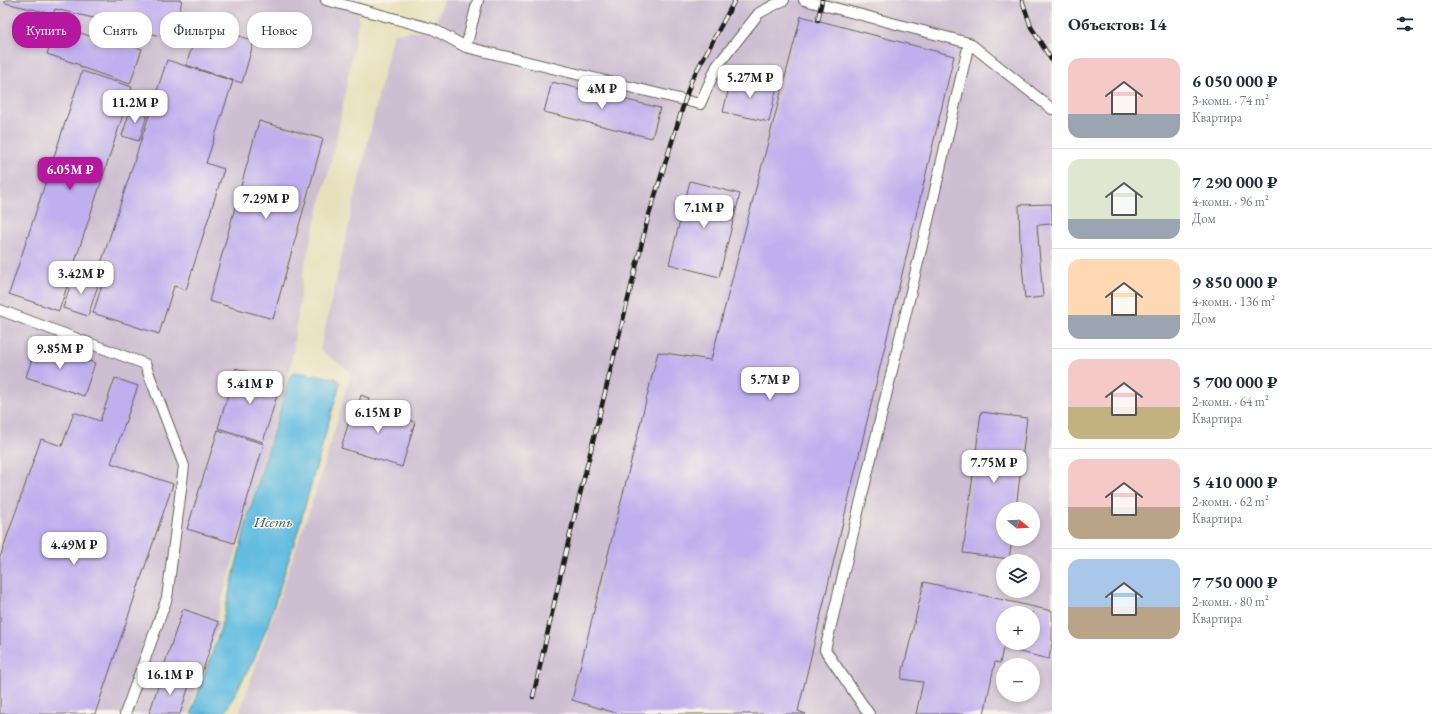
<!DOCTYPE html>
<html lang="ru">
<head>
<meta charset="utf-8">
<style>
  body { margin:0; font-family:"EB Garamond",serif; background:#f2f2f3; color:#1f2937; height:100vh; display:flex; flex-direction:column; font-size:15px; white-space:nowrap }
  * { box-sizing:border-box; margin:0 }
  p { font-size:13px; color:#747a83 }
  .icon { flex:none; width:22px; height:22px; fill:none; stroke:currentColor; stroke-width:2; stroke-linecap:round; stroke-linejoin:round }
  .map { position:relative; flex:1; overflow:hidden }
  .details { display:flex; flex-direction:column; background:#fff; width:380px }
  .details>* { flex:none }
  .banner { position:absolute; left:12px; top:12px; width:380px; height:36px; display:flex; gap:8px }
  .needle { width:26px; rotate:108deg }
  .tools { position:absolute; left:996px; top:502px; display:grid; gap:8px }
  .tools a { display:grid; place-items:center; width:44px; height:44px; border-radius:50%; background:#fff; box-shadow:0 2px 6px #0003; font-size:20px }
  .price { position:absolute; translate:-50% -34px; padding:0 9px; border-radius:8px; background:#fff; color:#222; font-size:13px; line-height:26px; filter:drop-shadow(0 1px 2px #0008) }
  .price::after { content:''; position:absolute; left:50%; top:24px; width:12px; height:9px; margin-left:-6px; background:inherit; clip-path:polygon(0 0,100% 0,50% 100%) }
  .price.current { background:#b5179e; color:#fff }
  ul { padding:0; list-style:none }
  li { display:flex; align-items:center; gap:12px; height:100px; padding:0 16px }
  li+li { border-top:1px solid #e0e1e3 }
  li span { display:grid; place-items:center; flex:none; width:112px; height:80px; border-radius:12px; color:#555 }
  li>.icon { margin-inline-start:auto }
  span .icon { width:48px; height:48px; fill:#fffc; stroke-width:1 }
  li b { font-size:17px }
  h2 { display:flex; justify-content:space-between; align-items:center; height:48px; padding:0 16px; font-size:17px }
  .pill { padding:0 14px; border-radius:16px; background:#fff; box-shadow:0 2px 6px #0003; font-size:14px; line-height:36px }
  .pill.current { background:#b5179e; color:#fff }
  main { display:flex; flex:1; min-height:0 }
  .map>svg:first-child { display:block }
</style>
</head>
<body>
<main>
<div class="map">
<svg width="1052" height="714" viewBox="0 0 1052 714">
  <rect width="100%" height="100%" fill="#f7f3e8"/>
  <filter id="ink" filterUnits="userSpaceOnUse"><feTurbulence type="fractalNoise" baseFrequency=".025" numOctaves="2"/><feDisplacementMap in="SourceGraphic" scale="8" xChannelSelector="R" yChannelSelector="G"/><feConvolveMatrix kernelMatrix="1 2 1 2 8 2 1 2 1" color-interpolation-filters="sRGB"/></filter>
  <filter id="wash" filterUnits="userSpaceOnUse"><feTurbulence type="fractalNoise" baseFrequency=".012" numOctaves="4" result="noise"/><feDisplacementMap in="SourceGraphic" scale="16" xChannelSelector="R" yChannelSelector="G"/><feGaussianBlur stdDeviation="0.9" result="paint"/><feColorMatrix in="noise" values="0 0 0 0 0 0 0 0 0 0 0 0 0 0 0 0 0 1.4 0 .05"/><feComposite in="paint" operator="in"/></filter>
  <g filter="url(#wash)">
    <rect width="100%" height="100%" fill="#e8e0bb"/>
    <!-- industrial -->
    <path fill="#cdbed2" fill-rule="evenodd" d="M 0,0 L 362,0 L 336,142 L 304,267 L 291,366 L 188,714 L 0,714 Z
      M 444,0 L 1052,0 L 1052,714 L 239,714 L 320,479 L 351,372 L 320,350 L 393,33 L 433,29 ZM 1003,509 L 1033,509 L 1033,539 L 1003,539 ZM 1003,561 L 1033,561 L 1033,591 L 1003,591 ZM 1003,613 L 1033,613 L 1033,643 L 1003,643 ZM 1003,665 L 1033,665 L 1033,695 L 1003,695 Z"/>
    <!-- water -->
    <path fill="#63bde1" stroke="#406c7e" d="M 294,372 L 336,378 L 340,383 L 297,534 L 268,624 L 254,659 L 224,714 L 191,714 L 221,627 L 247,520 L 290,376 Z"/>
    <g id="blocks">
      <!-- building -->
      <path fill="#c0afee" fill-rule="evenodd" d="M 5,0 L 182,0 L 173,39 L 135,30 L 136,28 L 55,9 L 53,14 L 5,3 Z
        M 801,16 L 954,56 L 798,711 L 806,714 L 619,714 L 572,700 L 658,352 L 711,360 Z
        M 200,23 L 254,41 L 242,83 L 186,65 Z
        M 57,25 L 92,37 L 94,34 L 142,49 L 130,84 L 80,67 L 80,65 L 47,54 Z
        M 167,60 L 233,81 L 206,163 L 224,169 L 186,290 L 174,286 L 159,334 L 93,313 L 107,270 L 100,267 Z
        M 82,71 L 132,87 L 59,311 L 9,294 Z
        M 732,75 L 777,86 L 769,122 L 723,112 Z
        M 552,82 L 660,108 L 652,138 L 544,112 Z
        M 131,107 L 148,112 L 139,141 L 122,136 Z
        M 259,121 L 323,139 L 273,319 L 209,301 Z
        M 690,181 L 740,194 L 719,277 L 669,264 Z
        M 1052,204 L 1052,224 L 1037,225 L 1043,297 L 1025,299 L 1020,241 L 1019,205 Z
        M 74,274 L 99,282 L 88,316 L 63,308 Z
        M 37,344 L 95,363 L 84,396 L 26,377 Z
        M 236,368 L 281,382 L 263,442 L 218,428 Z
        M 115,378 L 138,386 L 111,463 L 173,484 L 95,714 L 0,714 L 0,557 L 41,439 L 62,446 L 74,412 L 100,421 Z
        M 361,395 L 369,398 L 366,407 L 415,422 L 402,467 L 341,448 L 354,405 L 358,406 Z
        M 981,412 L 1027,418 L 1016,509 L 1003,509 L 1003,539 L 1012,539 L 1009,559 L 963,553 Z
        M 218,430 L 264,444 L 234,543 L 187,529 Z
        M 924,582 L 1052,611 L 1052,643 L 1049,659 L 1003,648 L 1000,663 L 995,662 L 984,714 L 916,714 L 923,682 L 901,679 ZM 1003,613 L 1033,613 L 1033,643 L 1003,643 Z
        M 183,609 L 219,622 L 198,684 L 162,672 Z
        M 162,674 L 190,683 L 180,714 L 149,714 Z"/>
    </g>
  </g>
  <g filter="url(#ink)">
    <use href="#blocks" fill-opacity="0" stroke="#636154" stroke-width="1"/>
    <g fill="none" stroke-linecap="round" stroke-linejoin="round">
      <defs>
        <path id="service" d="M 326,0 L 433,29 L 466,47 L 700,104 L 717,66 L 759,13 L 784,0
          M 804,0 L 969,43 L 1052,109
          M 466,47 L 478,0
          M 0,310 L 145,364 L 184,466 L 167,598 L 125,714
          M 869,714 L 825,650 L 931,208 L 969,43"/>
      </defs>
      <!-- service casing -->
      <use href="#service" stroke="#636154" stroke-width="12"/>
      <!-- service -->
      <use href="#service" stroke="#fff" stroke-width="10"/>
      <defs>
        <path id="rail" d="M 1022,0 L 1031,27 L 1052,61
          M 818,20 L 822,0
          M 533,697 L 566,551 L 648,218 L 691,81 L 735,0"/>
      </defs>
      <!-- rail casing -->
      <use href="#rail" stroke="#1c1c1c" stroke-width="4.5"/>
      <!-- rail -->
      <use href="#rail" stroke="#f7f3e8" stroke-width="3" stroke-dasharray="9" stroke-linecap="butt"/>
    </g>
  </g>
  <g text-anchor="middle" stroke-width="3" stroke-linejoin="round" paint-order="stroke">
    <!-- water labels -->
    <g font-size="15" font-style="italic" fill="#385c6b" stroke="#f7f3e8">
      <text x="273" y="527">Исеть</text>
    </g>
  </g>
</svg>
<div class="tools">
<a><svg class="needle" viewBox="-14 -14 28 28"><path d="M0-13l5 13h-10z" fill="#e53935"/><path d="M0 13l5-13h-10z" fill="#747a83"/></svg></a>
<a><svg class="icon" aria-label="layers" viewBox="0 0 24 24"><path d="M12 4l9 5-9 5-9-5zM3 14l9 5 9-5"/></svg></a>
<a>+</a>
<a>−</a>
</div>
<b class="price" style="left:750px;top:99px">5.27M ₽</b>
<b class="price" style="left:602px;top:110px">4M ₽</b>
<b class="price" style="left:135px;top:124px">11.2M ₽</b>
<b class="price current" style="left:70px;top:191px">6.05M ₽</b>
<b class="price" style="left:266px;top:220px">7.29M ₽</b>
<b class="price" style="left:704px;top:229px">7.1M ₽</b>
<b class="price" style="left:81px;top:295px">3.42M ₽</b>
<b class="price" style="left:60px;top:370px">9.85M ₽</b>
<b class="price" style="left:770px;top:401px">5.7M ₽</b>
<b class="price" style="left:250px;top:405px">5.41M ₽</b>
<b class="price" style="left:378px;top:434px">6.15M ₽</b>
<b class="price" style="left:994px;top:484px">7.75M ₽</b>
<b class="price" style="left:74px;top:566px">4.49M ₽</b>
<b class="price" style="left:170px;top:696px">16.1M ₽</b>
<div class="banner">
<a class="pill current">Купить</a>
<a class="pill">Снять</a>
<a class="pill">Фильтры</a>
<a class="pill">Новое</a>
</div>
</div>
<section class="details">
<h2>Объектов: 14<svg class="icon" aria-label="filters" viewBox="0 0 24 24"><path d="M4 7h16M4 17h16"/><circle cx="9" cy="7" r="2"/><circle cx="15" cy="17" r="2"/></svg></h2>
<ul>
<li><span style="background:linear-gradient(#f6c9c9 70%,#9aa5b1 0)"><svg class="icon" aria-label="home" viewBox="0 0 24 24"><path d="M3 11l9-7 9 7M6 9v11h12V9"/></svg></span><div><b>6 050 000 ₽</b><p>3-комн. · 74 m²</p><p>Квартира</p></div></li>
<li><span style="background:linear-gradient(#dfe7d0 75%,#9aa5b1 0)"><svg class="icon" aria-label="home" viewBox="0 0 24 24"><path d="M3 11l9-7 9 7M6 9v11h12V9"/></svg></span><div><b>7 290 000 ₽</b><p>4-комн. · 96 m²</p><p>Дом</p></div></li>
<li><span style="background:linear-gradient(#ffd9b3 70%,#9aa5b1 0)"><svg class="icon" aria-label="home" viewBox="0 0 24 24"><path d="M3 11l9-7 9 7M6 9v11h12V9"/></svg></span><div><b>9 850 000 ₽</b><p>4-комн. · 136 m²</p><p>Дом</p></div></li>
<li><span style="background:linear-gradient(#f6c9c9 60%,#c2b280 0)"><svg class="icon" aria-label="home" viewBox="0 0 24 24"><path d="M3 11l9-7 9 7M6 9v11h12V9"/></svg></span><div><b>5 700 000 ₽</b><p>2-комн. · 64 m²</p><p>Квартира</p></div></li>
<li><span style="background:linear-gradient(#f6c9c9 60%,#b9a48a 0)"><svg class="icon" aria-label="home" viewBox="0 0 24 24"><path d="M3 11l9-7 9 7M6 9v11h12V9"/></svg></span><div><b>5 410 000 ₽</b><p>2-комн. · 62 m²</p><p>Квартира</p></div></li>
<li><span style="background:linear-gradient(#a9c7e8 60%,#b9a48a 0)"><svg class="icon" aria-label="home" viewBox="0 0 24 24"><path d="M3 11l9-7 9 7M6 9v11h12V9"/></svg></span><div><b>7 750 000 ₽</b><p>2-комн. · 80 m²</p><p>Квартира</p></div></li>
</ul>
</section>
</main>
</body>
</html>
